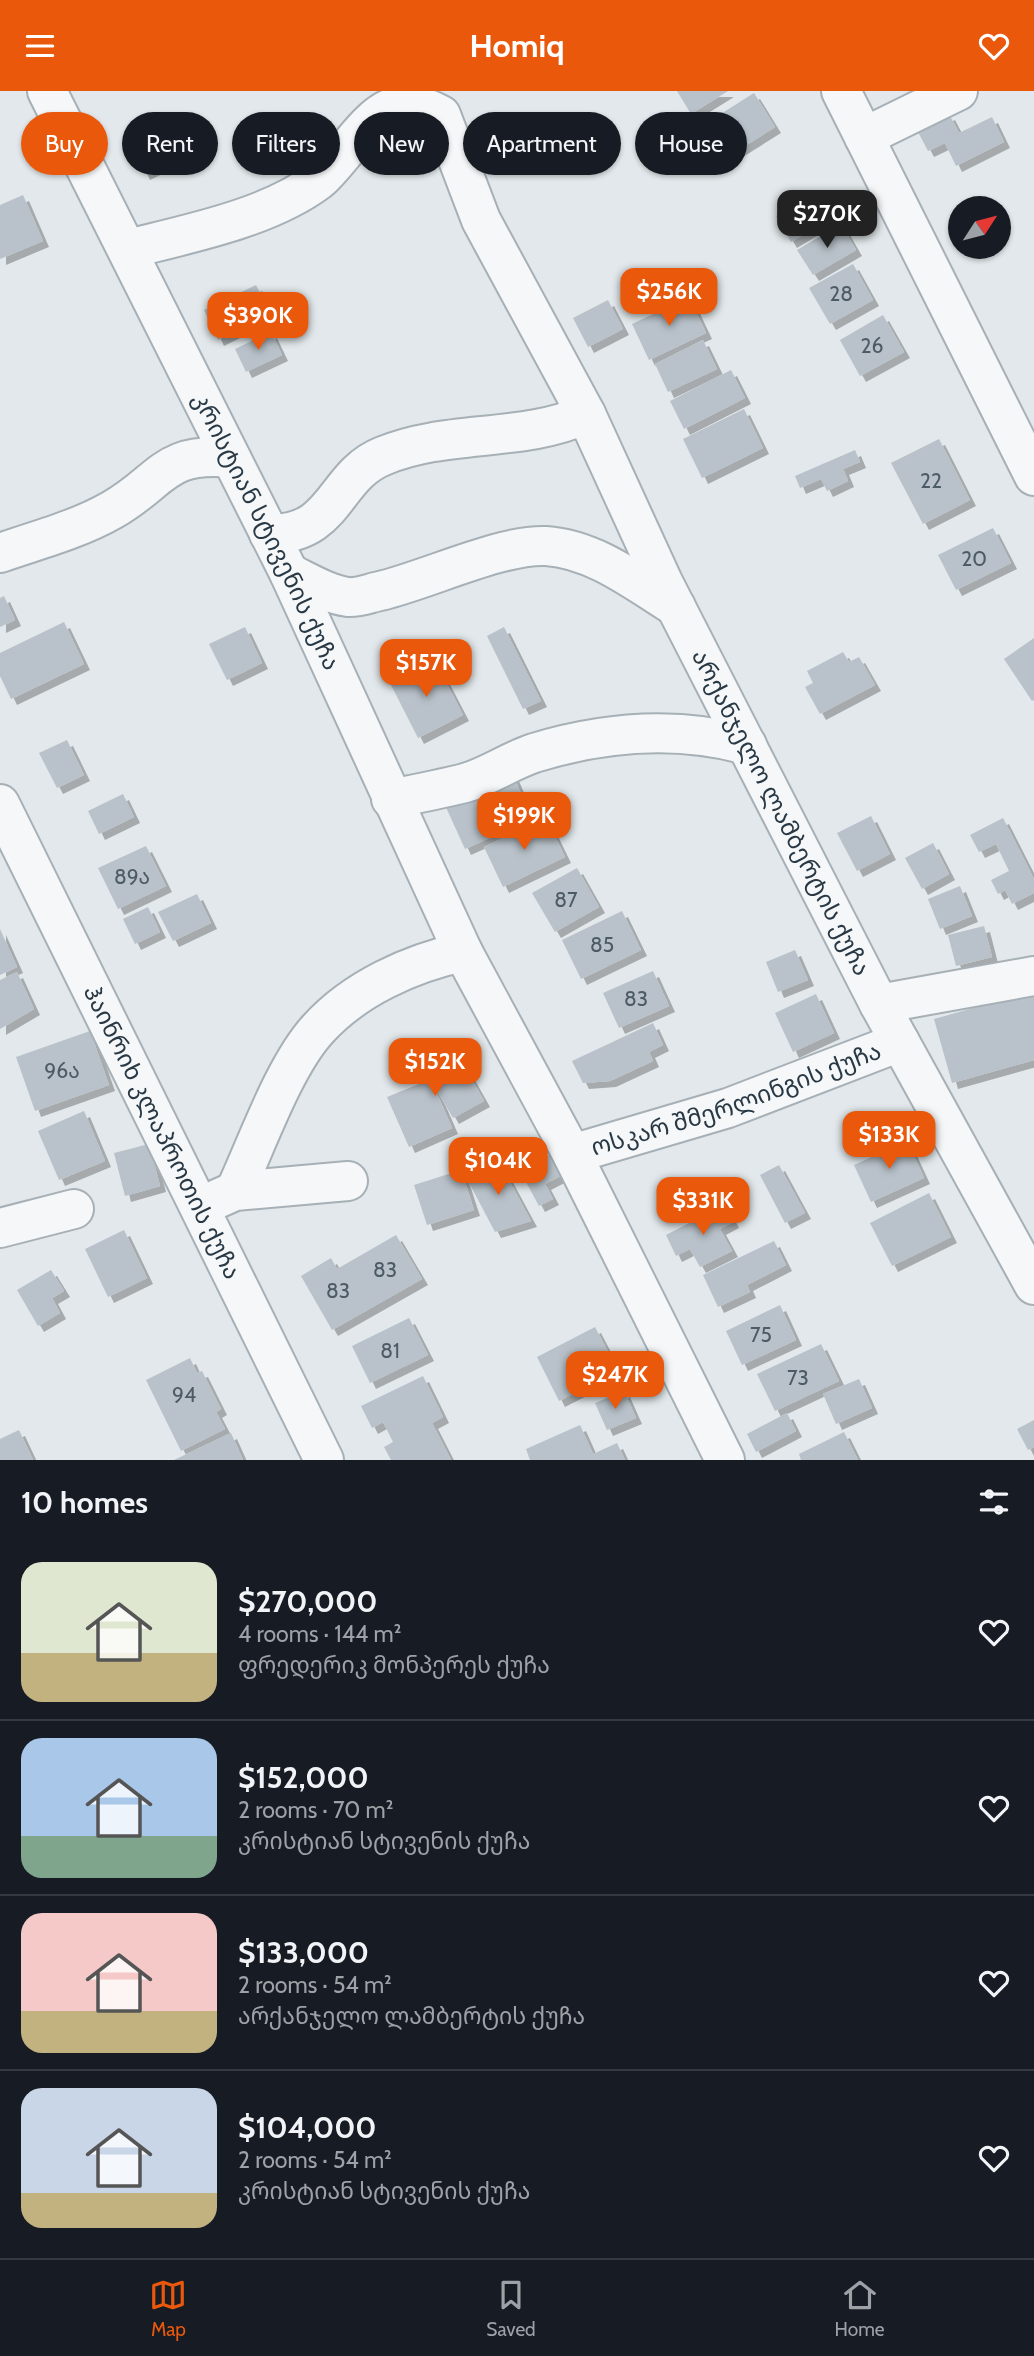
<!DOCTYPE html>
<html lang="en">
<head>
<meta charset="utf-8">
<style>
  body { margin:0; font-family:Cabin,"Noto Sans Georgian",sans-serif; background:#242831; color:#f1f3f6; height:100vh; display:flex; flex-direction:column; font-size:26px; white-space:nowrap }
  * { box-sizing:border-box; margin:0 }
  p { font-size:23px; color:#9ea1a6 }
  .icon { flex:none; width:38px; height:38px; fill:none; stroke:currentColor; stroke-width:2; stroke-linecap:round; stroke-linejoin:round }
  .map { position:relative; height:1369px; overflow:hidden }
  .sheet { display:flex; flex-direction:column; background:#171b24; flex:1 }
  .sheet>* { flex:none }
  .top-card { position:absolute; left:21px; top:21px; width:992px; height:63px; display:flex; gap:14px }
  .needle { width:46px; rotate:54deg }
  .tools { position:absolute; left:948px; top:105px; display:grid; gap:14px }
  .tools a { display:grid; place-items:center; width:63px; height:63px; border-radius:50%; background:#171b24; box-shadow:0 2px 5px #0004; font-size:35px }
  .price { position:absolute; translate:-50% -60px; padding:0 16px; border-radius:14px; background:#ea580c; color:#fff; font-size:23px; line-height:46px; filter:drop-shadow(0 2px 4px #0008) }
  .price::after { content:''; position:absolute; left:50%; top:42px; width:21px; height:16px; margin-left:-10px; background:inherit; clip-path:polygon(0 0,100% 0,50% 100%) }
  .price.selected { background:#222; color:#fff }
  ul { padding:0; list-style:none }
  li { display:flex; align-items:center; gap:21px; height:175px; padding:0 21px }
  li+li { border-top:2px solid #363941 }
  li span { display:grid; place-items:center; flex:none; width:196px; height:140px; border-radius:21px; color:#555 }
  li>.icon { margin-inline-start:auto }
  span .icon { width:84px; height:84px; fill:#fffc; stroke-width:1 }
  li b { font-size:30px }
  h2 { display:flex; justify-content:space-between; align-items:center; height:84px; padding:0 21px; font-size:30px }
  .tag { padding:0 24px; border-radius:32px; background:#171b24; box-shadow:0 2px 5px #0004; font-size:24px; line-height:63px }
  .tag.selected { background:#ea580c; color:#fff }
  header { display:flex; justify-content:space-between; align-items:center; height:91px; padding:0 21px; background:#ea580c; color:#fff; font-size:32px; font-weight:800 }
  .tab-bar { display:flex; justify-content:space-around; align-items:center; height:98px; border-top:2px solid #363941; background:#171b24; font-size:19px; color:#9ea1a6 }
  .tab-bar a { display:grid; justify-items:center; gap:4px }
  .tab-bar .selected { color:#ea580c }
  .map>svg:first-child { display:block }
</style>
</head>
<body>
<header><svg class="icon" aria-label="menu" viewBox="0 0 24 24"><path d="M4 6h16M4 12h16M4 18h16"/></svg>Homiq<svg class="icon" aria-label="heart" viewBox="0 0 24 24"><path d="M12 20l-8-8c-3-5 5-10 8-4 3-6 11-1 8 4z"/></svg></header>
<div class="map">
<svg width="1034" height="1369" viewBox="0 0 1034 1369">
  <defs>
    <filter id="shadow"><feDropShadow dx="6" dy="6" stdDeviation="0" flood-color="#0004"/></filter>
  </defs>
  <rect width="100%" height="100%" fill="#e2e8eb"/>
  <!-- building -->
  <path fill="#b9c2ca" filter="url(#shadow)" d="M 677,0 L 728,0 L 691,23 Z
    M 754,2 L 775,36 L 729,65 L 708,31 Z
    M 949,23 L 959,42 L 992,26 L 1004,51 L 956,75 L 945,52 L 928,60 L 917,39 Z
    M 172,27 L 188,62 L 144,83 L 128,48 Z
    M 819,100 L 834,125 L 791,151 L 776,125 Z
    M 23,104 L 43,150 L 0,168 L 0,114 Z
    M 841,133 L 856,159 L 813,184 L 797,159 Z
    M 853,173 L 873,209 L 830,233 L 809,197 Z
    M 256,194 L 271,223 L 218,249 L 204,219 Z
    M 689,206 L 706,242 L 649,269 L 632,233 Z
    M 608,209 L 623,238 L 588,256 L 573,227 Z
    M 883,224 L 904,261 L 860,285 L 840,249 Z
    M 271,241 L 282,264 L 246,281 L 235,258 Z
    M 703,249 L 717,278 L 668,301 L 655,273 Z
    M 731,279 L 745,307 L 684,338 L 670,310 Z
    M 744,318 L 763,357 L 702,387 L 683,348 Z
    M 939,348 L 970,409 L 923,433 L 891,372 Z
    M 855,359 L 860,371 L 843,378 L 848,390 L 827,400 L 821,388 L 800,397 L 795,385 Z
    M 993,437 L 1011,472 L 956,499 L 938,464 Z
    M 4,505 L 15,529 L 0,536 L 0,507 Z
    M 64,531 L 84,573 L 11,608 L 0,585 L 0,562 Z
    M 245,536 L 262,572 L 227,589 L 209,553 Z
    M 504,536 L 541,610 L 523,618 L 487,545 Z
    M 1034,547 L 1034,608 L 1032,610 L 1004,568 Z
    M 843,561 L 849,571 L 859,566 L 875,594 L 820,623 L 805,596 L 813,592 L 807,580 Z
    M 435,570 L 463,624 L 418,647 L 390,592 Z
    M 67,649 L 84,684 L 57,697 L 39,662 Z
    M 512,682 L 532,728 L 465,758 L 444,712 Z
    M 123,703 L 134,726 L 99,743 L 88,720 Z
    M 871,725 L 890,763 L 857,780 L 837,742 Z
    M 546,727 L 565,766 L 503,796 L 484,756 Z
    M 1003,727 L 1034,788 L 1034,802 L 1012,813 L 1005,799 L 998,803 L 991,789 L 1009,780 L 996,753 L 979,761 L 970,744 Z
    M 933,752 L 949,783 L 922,798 L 905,767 Z
    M 146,755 L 166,795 L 118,818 L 98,777 Z
    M 577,777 L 599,816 L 555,841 L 532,802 Z
    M 960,795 L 972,825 L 940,838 L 928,808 Z
    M 197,803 L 211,832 L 173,850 L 158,821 Z
    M 148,816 L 160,841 L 135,853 L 123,828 Z
    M 622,820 L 641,859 L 581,888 L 562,849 Z
    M 984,835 L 992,866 L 956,875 L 948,844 Z
    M 0,838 L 17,876 L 0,884 Z
    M 795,859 L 808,889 L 778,901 L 766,871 Z
    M 653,880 L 669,915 L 619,937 L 603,902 Z
    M 17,881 L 34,918 L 0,938 L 0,889 Z
    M 1034,900 L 1034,969 L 952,992 L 934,928 Z
    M 816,903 L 834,942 L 793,961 L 775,922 Z
    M 653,932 L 663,954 L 649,961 L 653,970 L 610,990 L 583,992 L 572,970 Z
    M 90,940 L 109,994 L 35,1020 L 16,966 Z
    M 452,953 L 484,1010 L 453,1027 L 432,991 L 452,1037 L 409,1056 L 387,1006 L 431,988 L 421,970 Z
    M 84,1020 L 105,1070 L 59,1089 L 38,1040 Z
    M 907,1050 L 924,1087 L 871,1111 L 854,1074 Z
    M 149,1053 L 160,1095 L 125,1105 L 114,1062 Z
    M 560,1058 L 572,1079 L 545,1093 L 553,1108 L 539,1115 L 520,1080 Z
    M 498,1069 L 531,1130 L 495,1141 L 466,1086 Z
    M 779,1074 L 805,1122 L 785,1132 L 760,1084 Z
    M 461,1079 L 474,1119 L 427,1134 L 414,1094 Z
    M 929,1102 L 951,1146 L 892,1175 L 870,1132 Z
    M 724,1114 L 733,1131 L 720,1138 L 732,1160 L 700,1176 L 690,1158 L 676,1165 L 666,1144 Z
    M 124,1139 L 147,1187 L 108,1206 L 85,1158 Z
    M 396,1144 L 422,1188 L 332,1239 L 301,1185 L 331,1167 L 337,1178 Z
    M 774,1150 L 786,1174 L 747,1194 L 750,1201 L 718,1216 L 703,1184 Z
    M 51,1179 L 64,1200 L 52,1207 L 60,1222 L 38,1235 L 17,1199 Z
    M 780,1214 L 796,1249 L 742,1274 L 726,1240 Z
    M 409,1227 L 428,1264 L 370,1292 L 352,1255 Z
    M 595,1236 L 618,1280 L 559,1310 L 537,1266 Z
    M 821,1253 L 839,1290 L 775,1320 L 757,1283 Z
    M 190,1267 L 197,1282 L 202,1280 L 221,1318 L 216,1321 L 225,1338 L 181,1360 L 146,1289 Z
    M 423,1285 L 443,1326 L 432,1332 L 451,1369 L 391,1369 L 384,1356 L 393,1351 L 383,1331 L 372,1337 L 361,1315 Z
    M 859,1288 L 872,1317 L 836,1333 L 823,1303 Z
    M 624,1300 L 636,1327 L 607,1339 L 595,1312 Z
    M 787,1322 L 796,1340 L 756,1361 L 747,1343 Z
    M 1034,1329 L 1034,1356 L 1028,1359 L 1017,1338 Z
    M 580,1334 L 593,1363 L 617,1352 L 625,1369 L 530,1369 L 526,1358 Z
    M 19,1339 L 33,1369 L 0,1369 L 0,1348 Z
    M 844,1341 L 858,1369 L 801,1369 L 799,1363 Z
    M 231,1342 L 243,1369 L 174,1369 Z"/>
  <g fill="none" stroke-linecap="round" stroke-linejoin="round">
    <defs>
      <g id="minor">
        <path id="s1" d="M 47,0 L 289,482 L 463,861 L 572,1063 L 725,1369"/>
        <path d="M 841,0 L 1034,385"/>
        <path d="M 864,46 L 958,0"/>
        <path id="s2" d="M 128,158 C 188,143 269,127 319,89 C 339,73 367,25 391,17 C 411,10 424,15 441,24 L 481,129 L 586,323 L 663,491 L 879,913 L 1034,1194"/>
        <path d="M 269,443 C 337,444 333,385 383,365 C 447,338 523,352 586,323"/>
        <path d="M 0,462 C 37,449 77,439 112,419 C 162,391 163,360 231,367"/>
        <path d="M 289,482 C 308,491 327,503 348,506 C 358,507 370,502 380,500 C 427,489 501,453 546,455 C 594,458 636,491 676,516"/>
        <path d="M 391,708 C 415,703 441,698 465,692 C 489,685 510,670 534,662 C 603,641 677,635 747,654"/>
        <path id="s3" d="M 0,713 L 324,1369"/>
        <path d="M 879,913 L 1034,885"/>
        <path id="s4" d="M 572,1063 L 728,1017 L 900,951"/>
        <path d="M 235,1100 C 257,1053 284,975 318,938 C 354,898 411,872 463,861"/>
        <path d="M 217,1108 L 235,1100 L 348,1090"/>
        <path d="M 0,1137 L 74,1118"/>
      </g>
    </defs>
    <!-- minor casing -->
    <use href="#minor" stroke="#a6b0b6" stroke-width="42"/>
    <!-- minor -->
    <use href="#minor" stroke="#f5f7f9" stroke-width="38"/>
  </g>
  <g text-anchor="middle" stroke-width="6" stroke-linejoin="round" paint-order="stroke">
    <!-- number labels -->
    <g font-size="21" fill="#4c5b66">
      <text x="841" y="210">28</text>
      <text x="872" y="262">26</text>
      <text x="931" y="397">22</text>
      <text x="974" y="475">20</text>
      <text x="132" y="793">89ა</text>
      <text x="566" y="816">87</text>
      <text x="602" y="861">85</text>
      <text x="636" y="915">83</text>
      <text x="62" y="987">96ა</text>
      <text x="385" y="1186">83</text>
      <text x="338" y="1207">83</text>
      <text x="761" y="1251">75</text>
      <text x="390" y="1267">81</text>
      <text x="798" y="1294">73</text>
      <text x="184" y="1311">94</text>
    </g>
    <!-- street labels -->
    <g font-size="24" fill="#283945" stroke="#f2f6f8">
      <text dy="8" stroke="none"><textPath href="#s1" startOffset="492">კრისტიან სტივენის ქუჩა</textPath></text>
      <text dy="8" stroke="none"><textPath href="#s2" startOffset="1136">არქანჯელო ლამბერტის ქუჩა</textPath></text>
      <text dy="8" stroke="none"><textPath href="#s4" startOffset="173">ოსკარ შმერლინგის ქუჩა</textPath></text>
      <text dy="8" stroke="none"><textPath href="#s3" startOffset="366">ჰაინრიხ კლაპროთის ქუჩა</textPath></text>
    </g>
  </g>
</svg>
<div class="tools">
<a><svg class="needle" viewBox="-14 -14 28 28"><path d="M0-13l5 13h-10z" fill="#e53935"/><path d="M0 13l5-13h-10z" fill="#9ea1a6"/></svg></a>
</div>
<b class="price selected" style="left:827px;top:159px">$270K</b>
<b class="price" style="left:669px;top:237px">$256K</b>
<b class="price" style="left:258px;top:261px">$390K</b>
<b class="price" style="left:426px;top:608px">$157K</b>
<b class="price" style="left:524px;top:761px">$199K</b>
<b class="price" style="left:435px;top:1007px">$152K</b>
<b class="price" style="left:889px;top:1080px">$133K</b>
<b class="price" style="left:498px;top:1106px">$104K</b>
<b class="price" style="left:703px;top:1146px">$331K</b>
<b class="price" style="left:615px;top:1320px">$247K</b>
<div class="top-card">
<a class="tag selected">Buy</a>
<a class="tag">Rent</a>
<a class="tag">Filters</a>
<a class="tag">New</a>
<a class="tag">Apartment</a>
<a class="tag">House</a>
</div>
</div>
<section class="sheet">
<h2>10 homes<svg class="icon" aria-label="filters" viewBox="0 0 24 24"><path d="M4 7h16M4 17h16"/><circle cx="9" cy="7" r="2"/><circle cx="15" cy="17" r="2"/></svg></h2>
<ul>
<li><span style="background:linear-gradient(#dfe7d0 65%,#c2b280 0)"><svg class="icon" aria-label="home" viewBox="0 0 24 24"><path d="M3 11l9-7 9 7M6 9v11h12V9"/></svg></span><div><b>$270,000</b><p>4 rooms · 144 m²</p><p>ფრედერიკ მონპერეს ქუჩა</p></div><svg class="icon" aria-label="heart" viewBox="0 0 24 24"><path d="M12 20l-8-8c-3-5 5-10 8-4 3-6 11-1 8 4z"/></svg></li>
<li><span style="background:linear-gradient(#a9c7e8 70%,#7fa58c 0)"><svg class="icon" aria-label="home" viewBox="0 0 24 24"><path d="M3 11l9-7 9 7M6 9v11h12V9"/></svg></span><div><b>$152,000</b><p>2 rooms · 70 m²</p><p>კრისტიან სტივენის ქუჩა</p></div><svg class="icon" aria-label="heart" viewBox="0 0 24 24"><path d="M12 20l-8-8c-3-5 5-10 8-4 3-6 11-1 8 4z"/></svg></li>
<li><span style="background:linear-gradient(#f6c9c9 70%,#c2b280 0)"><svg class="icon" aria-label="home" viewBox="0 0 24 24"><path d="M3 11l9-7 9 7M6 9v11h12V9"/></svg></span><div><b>$133,000</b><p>2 rooms · 54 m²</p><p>არქანჯელო ლამბერტის ქუჩა</p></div><svg class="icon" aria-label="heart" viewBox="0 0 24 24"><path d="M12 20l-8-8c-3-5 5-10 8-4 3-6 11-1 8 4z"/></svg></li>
<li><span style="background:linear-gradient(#c9d6e8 75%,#c2b280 0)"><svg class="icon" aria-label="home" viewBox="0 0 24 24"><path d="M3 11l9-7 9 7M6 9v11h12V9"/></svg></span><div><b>$104,000</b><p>2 rooms · 54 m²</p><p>კრისტიან სტივენის ქუჩა</p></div><svg class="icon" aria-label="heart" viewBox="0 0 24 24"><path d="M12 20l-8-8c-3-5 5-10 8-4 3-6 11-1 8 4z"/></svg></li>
</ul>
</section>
<nav class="tab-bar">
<a class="selected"><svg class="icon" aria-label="map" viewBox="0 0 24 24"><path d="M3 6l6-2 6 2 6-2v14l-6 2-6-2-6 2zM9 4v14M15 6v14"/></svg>Map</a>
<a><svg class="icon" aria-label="saved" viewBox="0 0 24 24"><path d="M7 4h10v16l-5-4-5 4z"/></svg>Saved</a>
<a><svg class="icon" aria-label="home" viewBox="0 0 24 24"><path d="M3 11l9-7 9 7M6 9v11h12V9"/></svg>Home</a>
</nav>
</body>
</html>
